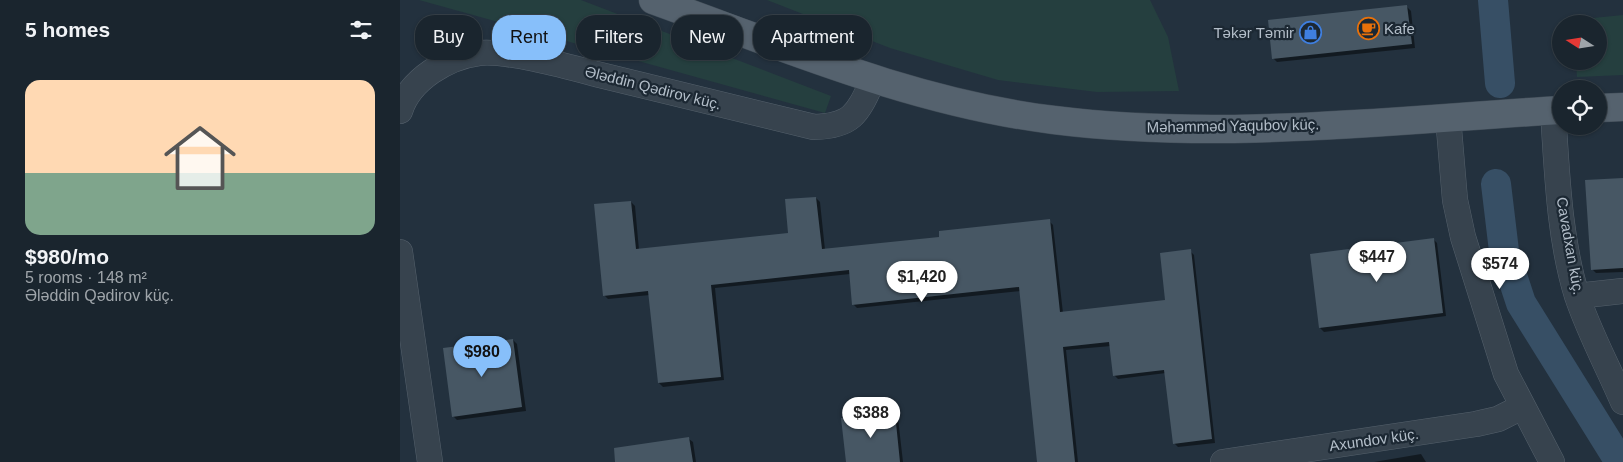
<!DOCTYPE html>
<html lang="en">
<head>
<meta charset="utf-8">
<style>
  body { margin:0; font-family:Arial,sans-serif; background:#27313a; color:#f1f3f6; height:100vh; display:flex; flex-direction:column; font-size:19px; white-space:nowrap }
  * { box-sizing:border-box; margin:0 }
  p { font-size:16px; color:#9fa5aa }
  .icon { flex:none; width:28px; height:28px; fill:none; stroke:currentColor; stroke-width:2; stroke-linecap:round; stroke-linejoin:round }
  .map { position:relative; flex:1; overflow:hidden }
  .side { display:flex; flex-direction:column; background:#1a252e; width:400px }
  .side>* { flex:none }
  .guide { position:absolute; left:15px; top:15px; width:475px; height:45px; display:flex; gap:10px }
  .needle { width:32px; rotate:282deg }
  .buttons { position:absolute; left:1152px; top:15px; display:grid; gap:10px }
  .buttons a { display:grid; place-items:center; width:55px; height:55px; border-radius:50%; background:#1a252e; box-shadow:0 1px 4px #0004,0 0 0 1px #38424a; font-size:25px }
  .price { position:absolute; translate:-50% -42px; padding:0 11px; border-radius:18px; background:#fff; color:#222; font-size:16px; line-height:32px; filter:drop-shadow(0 1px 2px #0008) }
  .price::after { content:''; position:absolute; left:50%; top:30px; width:15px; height:11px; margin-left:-8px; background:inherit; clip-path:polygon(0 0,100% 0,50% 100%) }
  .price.active { background:#87bffa; color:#111 }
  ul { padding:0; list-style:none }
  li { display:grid; align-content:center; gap:10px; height:265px; padding:0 25px }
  li span { display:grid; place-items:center; height:155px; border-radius:15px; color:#555 }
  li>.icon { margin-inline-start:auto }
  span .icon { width:90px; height:90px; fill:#fffc; stroke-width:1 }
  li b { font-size:21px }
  h2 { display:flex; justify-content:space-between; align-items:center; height:60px; padding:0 25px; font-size:21px }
  .tag { padding:0 18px; border-radius:20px; background:#1a252e; box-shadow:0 1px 4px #0004,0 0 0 1px #38424a; font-size:18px; line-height:45px }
  .tag.active { background:#87bffa; color:#111 }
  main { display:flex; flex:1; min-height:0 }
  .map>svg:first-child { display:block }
</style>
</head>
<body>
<main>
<section class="side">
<h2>5 homes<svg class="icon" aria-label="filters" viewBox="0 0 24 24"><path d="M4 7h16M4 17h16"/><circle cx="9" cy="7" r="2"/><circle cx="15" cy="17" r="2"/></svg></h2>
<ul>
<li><span style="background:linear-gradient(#ffd9b3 60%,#7fa58c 0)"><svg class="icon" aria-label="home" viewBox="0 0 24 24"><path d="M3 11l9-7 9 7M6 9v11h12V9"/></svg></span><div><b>$980/mo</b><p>5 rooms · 148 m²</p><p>Ələddin Qədirov küç.</p></div></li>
</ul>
</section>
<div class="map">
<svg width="1223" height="462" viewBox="0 0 1223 462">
  <rect width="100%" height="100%" fill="#23313e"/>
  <!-- green -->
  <path fill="#253f3f" d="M 19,0 L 181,0 L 431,96 L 425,113 Z
    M 367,0 L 750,0 L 768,37 L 779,91 L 697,92 L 598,80 L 490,48 Z
    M 1223,15 L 1223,75 L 1177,77 L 1176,61 L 1199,61 L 1199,24 L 1173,24 L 1173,20 Z"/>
  <!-- shadow -->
  <path fill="#0007" d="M 1007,7 L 1011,11 L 1015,48 L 877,62 L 873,58 Z
    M 1223,179 L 1223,272 L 1196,273 L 1192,269 L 1187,182 Z
    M 416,198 L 420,202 L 425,250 L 541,238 L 649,221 L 653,225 L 663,313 L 766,301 L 790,251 L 794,255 L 815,443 L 778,447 L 774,443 L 766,373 L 718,379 L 714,375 L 711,346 L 666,350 L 678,462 L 638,462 L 621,291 L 457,308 L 453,304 L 450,274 L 315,288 L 324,380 L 263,387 L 259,383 L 250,295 L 208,299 L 204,295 L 231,202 L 235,206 L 239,250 L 389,234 Z
    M 1033,239 L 1037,243 L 1046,316 L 924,332 L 920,328 Z
    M 113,340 L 117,344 L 126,411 L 57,420 L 53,416 Z
    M 494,414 L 498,418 L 503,462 L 447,462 Z
    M 289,439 L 293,442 L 296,462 L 228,462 Z
    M 1021,454 L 1026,462 L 974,462 Z"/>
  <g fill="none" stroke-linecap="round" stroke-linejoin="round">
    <!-- canal -->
    <path stroke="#374f65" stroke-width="30" d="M 1093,0 L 1100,83
      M 1096,184 L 1104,251 L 1121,303 L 1220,462"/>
  </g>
  <!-- building -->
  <path fill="#475764" d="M 1007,5 L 1012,44 L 872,59 L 868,20 Z
    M 1223,178 L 1223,268 L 1191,270 L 1185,180 Z
    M 416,197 L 422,249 L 539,237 L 539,231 L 650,219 L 660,312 L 765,300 L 760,253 L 791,249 L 812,439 L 773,444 L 764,370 L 713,376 L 709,342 L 663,347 L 675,462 L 637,462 L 619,287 L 452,305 L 449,270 L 311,285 L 321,377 L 258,383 L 248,291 L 203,296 L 194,204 L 231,201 L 236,249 L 388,233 L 385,199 Z
    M 1034,238 L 1043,313 L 919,328 L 910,254 Z
    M 113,339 L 122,407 L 52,417 L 43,348 Z
    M 495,413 L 500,462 L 446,462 L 441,418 Z
    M 289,437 L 293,462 L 215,462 L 214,448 Z"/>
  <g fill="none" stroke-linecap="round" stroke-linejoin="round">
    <defs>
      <path id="minor" d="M 0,111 C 10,79 48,57 79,53 C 108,50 166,66 196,74 C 268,91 341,109 414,127 C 454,126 458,112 474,78
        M 1153,111 C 1157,172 1159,238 1177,296 C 1189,332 1208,367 1223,402
        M 1048,117 L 1055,200 L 1063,237 L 1106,374 L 1152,462
        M 0,252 L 30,462
        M 1177,296 L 1223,291
        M 823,462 L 1076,424 L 1098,419 L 1122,407"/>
      <path id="primary" d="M 253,0 C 384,47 515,103 654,120 C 823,141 993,120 1161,110
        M 1199,108 L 1223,107"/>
    </defs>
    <!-- minor casing -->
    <use href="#minor" stroke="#55616c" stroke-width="26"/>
    <!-- primary casing -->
    <use href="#primary" stroke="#404c57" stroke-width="29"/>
    <!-- minor -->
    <use href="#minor" stroke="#37434e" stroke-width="25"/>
    <!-- primary -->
    <use href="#primary" stroke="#55626e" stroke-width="28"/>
  </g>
  <!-- icons -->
  <defs>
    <symbol id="cafe-ring" viewBox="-11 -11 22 22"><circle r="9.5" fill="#1c2833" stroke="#e8710a" stroke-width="1.5"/><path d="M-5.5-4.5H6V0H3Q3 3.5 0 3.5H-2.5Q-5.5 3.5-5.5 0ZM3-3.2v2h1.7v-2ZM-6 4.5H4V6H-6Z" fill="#e8710a"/></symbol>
    <symbol id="shop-ring" viewBox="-11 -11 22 22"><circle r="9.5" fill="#1c2833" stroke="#3f7fe0" stroke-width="1.5"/><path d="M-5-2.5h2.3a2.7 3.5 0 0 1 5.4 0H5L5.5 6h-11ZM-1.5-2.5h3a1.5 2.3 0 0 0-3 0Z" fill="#3f7fe0"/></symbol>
  </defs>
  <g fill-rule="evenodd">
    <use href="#cafe-ring" x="956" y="16" width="25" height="25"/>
    <use href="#shop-ring" x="898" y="20" width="25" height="25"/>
  </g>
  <g text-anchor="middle" stroke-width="4.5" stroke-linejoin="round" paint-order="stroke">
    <!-- poi labels -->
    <g font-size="15" fill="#b3bec9" stroke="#1c2833" text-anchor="start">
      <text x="984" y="34">Kafe</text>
      <text x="894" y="38" text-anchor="end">Təkər Təmir</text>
    </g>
    <!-- street labels -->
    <g font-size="15" fill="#b3bec9" stroke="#1c2833">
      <text transform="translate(253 88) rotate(14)" y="5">Ələddin Qədirov küç.</text>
      <text transform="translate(833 126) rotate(-1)" y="5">Məhəmməd Yaqubov küç.</text>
      <text transform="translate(1170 246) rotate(80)" y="5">Cavadxan küç.</text>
      <text transform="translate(974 440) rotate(-8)" y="5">Axundov küç.</text>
    </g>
  </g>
</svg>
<div class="buttons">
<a><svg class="needle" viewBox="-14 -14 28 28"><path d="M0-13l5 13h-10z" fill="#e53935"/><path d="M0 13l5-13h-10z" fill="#9fa5aa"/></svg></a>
<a><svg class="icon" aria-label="locate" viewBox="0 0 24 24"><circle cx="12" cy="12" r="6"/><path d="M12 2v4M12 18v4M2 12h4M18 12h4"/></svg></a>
</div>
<b class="price" style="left:977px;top:283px">$447</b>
<b class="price" style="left:1100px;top:290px">$574</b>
<b class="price" style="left:522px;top:303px">$1,420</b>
<b class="price active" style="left:82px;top:378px">$980</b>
<b class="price" style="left:471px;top:439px">$388</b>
<div class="guide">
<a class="tag">Buy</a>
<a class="tag active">Rent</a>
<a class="tag">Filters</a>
<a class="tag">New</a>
<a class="tag">Apartment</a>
</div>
</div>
</main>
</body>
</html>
